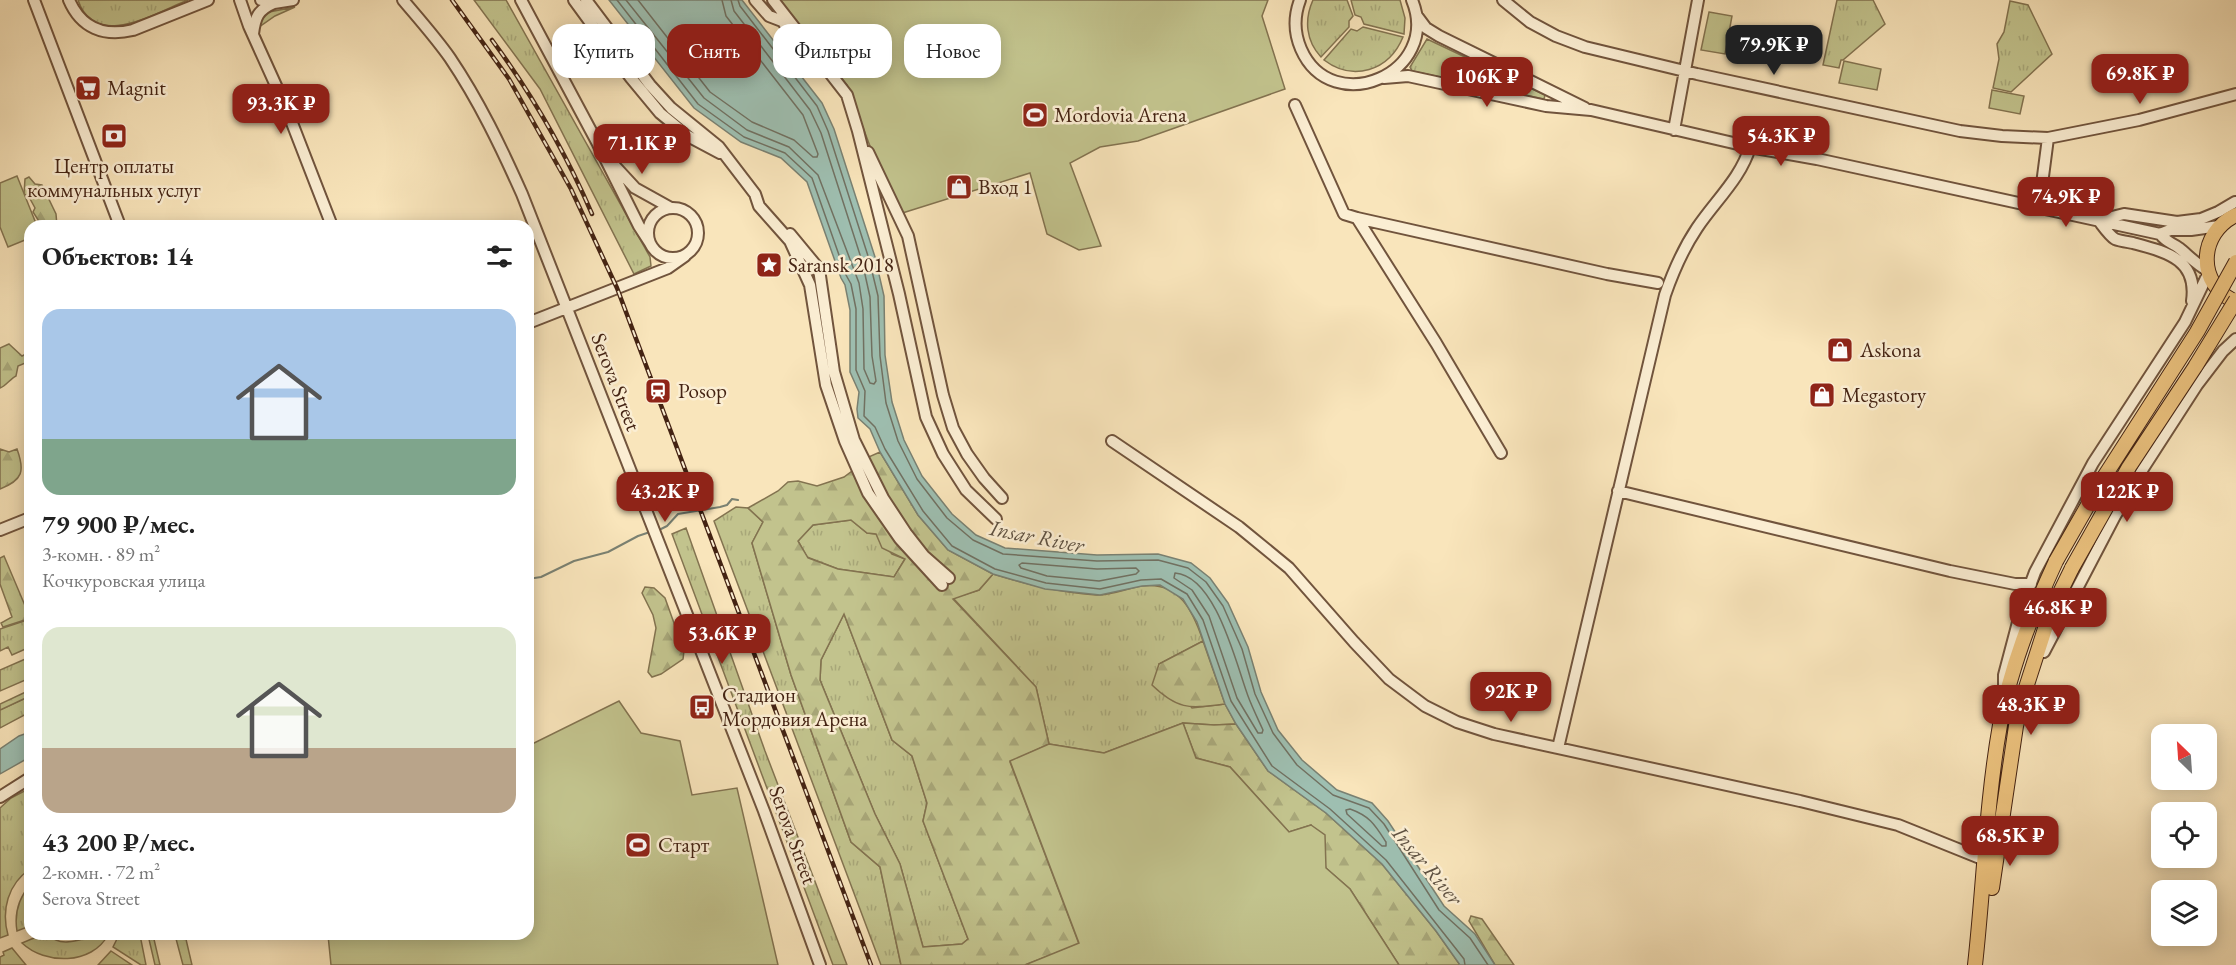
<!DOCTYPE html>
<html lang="ru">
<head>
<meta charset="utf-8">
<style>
  body { margin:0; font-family:"EB Garamond",serif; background:#f2f2f2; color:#222; height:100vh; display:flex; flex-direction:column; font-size:22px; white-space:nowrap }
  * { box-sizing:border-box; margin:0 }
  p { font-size:20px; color:#767676 }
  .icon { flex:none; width:33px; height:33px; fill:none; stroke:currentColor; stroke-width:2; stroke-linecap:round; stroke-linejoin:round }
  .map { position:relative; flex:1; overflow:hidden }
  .drawer { position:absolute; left:24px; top:220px; width:510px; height:720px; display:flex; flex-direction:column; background:#fff; border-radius:18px; box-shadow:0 3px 15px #0003 }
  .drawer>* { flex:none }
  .hud { position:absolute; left:552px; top:24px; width:570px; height:54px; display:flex; gap:12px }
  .needle { width:39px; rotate:335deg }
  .fabs { position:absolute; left:2151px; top:724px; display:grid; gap:12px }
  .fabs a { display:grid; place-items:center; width:66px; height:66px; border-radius:12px; background:#fff; box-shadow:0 3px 15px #0003; font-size:30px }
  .price { position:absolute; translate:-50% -51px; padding:0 14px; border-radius:12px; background:#8f2418; color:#fff; font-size:20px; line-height:39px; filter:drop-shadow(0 2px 3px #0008) }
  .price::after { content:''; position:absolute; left:50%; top:36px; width:18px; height:14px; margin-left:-9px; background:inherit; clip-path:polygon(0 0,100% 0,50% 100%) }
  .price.active { background:#222; color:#fff }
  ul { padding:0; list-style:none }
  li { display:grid; align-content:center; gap:12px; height:318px; padding:0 18px }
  li span { display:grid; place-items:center; height:186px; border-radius:18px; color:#555 }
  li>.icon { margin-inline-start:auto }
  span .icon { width:108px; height:108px; fill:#fffc; stroke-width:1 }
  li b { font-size:26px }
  h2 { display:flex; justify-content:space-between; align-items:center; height:72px; padding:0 18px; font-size:26px }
  .chip { padding:0 21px; border-radius:18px; background:#fff; box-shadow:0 3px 15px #0003; font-size:21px; line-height:54px }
  .chip.active { background:#8f2418; color:#fff }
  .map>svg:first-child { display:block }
</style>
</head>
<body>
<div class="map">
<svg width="2236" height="965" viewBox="0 0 2236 965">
  <defs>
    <pattern id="grass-tufts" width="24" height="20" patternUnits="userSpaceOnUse" patternTransform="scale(1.5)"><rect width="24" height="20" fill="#c2c38d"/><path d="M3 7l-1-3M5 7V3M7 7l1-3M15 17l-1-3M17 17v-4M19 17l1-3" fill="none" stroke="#a8a779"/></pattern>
    <pattern id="forest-firs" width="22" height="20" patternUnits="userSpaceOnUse" patternTransform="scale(1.5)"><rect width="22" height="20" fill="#c2c38d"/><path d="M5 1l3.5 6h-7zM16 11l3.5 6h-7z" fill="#a8a779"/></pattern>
  </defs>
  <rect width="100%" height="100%" fill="#f9e5bb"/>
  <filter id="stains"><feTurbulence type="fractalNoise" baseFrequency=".00333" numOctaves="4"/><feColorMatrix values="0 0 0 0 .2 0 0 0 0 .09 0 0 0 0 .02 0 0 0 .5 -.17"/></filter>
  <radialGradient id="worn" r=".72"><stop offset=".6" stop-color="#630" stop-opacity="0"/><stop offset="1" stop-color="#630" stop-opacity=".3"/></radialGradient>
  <!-- grass -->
  <path fill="url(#grass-tufts)" stroke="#837350" stroke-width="1.5" d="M 78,0 L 188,0 C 155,13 95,51 78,0 Z
    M 474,0 L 506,0 L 650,257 L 651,266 L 634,274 L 540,89 Z
    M 1313,0 L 1347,0 L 1353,16 L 1349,21 L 1349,27 L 1321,57 C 1306,41 1304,20 1313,0 Z
    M 1351,0 L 1400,0 L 1405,18 L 1404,34 L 1364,24 L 1361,17 L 1355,15 Z
    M 1837,0 L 1873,0 L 1885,24 L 1843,60 L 1841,60 L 1839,68 L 1823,65 Z
    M 2010,1 L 2028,5 L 2052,54 L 2011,92 L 1993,88 L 1999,59 L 1997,44 L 2004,32 Z
    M 295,7 L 275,16 L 259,27 L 258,24 L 264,13 Z
    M 1363,27 L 1403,37 C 1389,71 1353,82 1324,60 L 1351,29 L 1357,31 Z
    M 1427,39 L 1545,95 L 1544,99 L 1412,71 L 1410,67 Z
    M 736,507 L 748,508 L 763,522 L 752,543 L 791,675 L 851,842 L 880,867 L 901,965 L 881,965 L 714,521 Z
    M 851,520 L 867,533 L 876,534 L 892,554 L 905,559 L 894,577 L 838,569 L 807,557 L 798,541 L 813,525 Z
    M 686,528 L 765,751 L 847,965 L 833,965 L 672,534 Z
    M 993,574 C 1029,585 1058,592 1096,595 C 1111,596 1127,588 1142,586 C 1179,581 1193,611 1203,641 L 1159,664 L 1192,708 L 1225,704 L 1236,724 L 1214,725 L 1183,723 L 1104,753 L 1049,744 L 1036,687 L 953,598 L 979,590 Z
    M 844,614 L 892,740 L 912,756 L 927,803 L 923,821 L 968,939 L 962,944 L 923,947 L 900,864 L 875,814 L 820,680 L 821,660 Z
    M 30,619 L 30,647 L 12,655 L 8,647 L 0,651 L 0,629 Z
    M 30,657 L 30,678 L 0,691 L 0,670 Z
    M 30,696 L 30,712 L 0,728 L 0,710 Z
    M 30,788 L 30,869 C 8,884 1,910 8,935 L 0,938 L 0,808 L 11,798 Z
    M 30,885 L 30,926 L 17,931 C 14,913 18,899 30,885 Z
    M 41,935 C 49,934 49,937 56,940 C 64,944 75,941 83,939 L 86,935 L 108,935 C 92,965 45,965 22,943 Z
    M 119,935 L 140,935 L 146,965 L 141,965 L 113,947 Z
    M 148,935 L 153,935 L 160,965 L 155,965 Z
    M 175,935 L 185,935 L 192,965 L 183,965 Z
    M 12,948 L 26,965 L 0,965 L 0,957 L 4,955 L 3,952 Z
    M 111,951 L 132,965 L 98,965 Z"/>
  <!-- forest -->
  <path fill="url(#forest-firs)" stroke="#837350" stroke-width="1.5" fill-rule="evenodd" d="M 29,177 L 35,184 L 42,185 L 56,214 L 57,226 L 42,226 L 33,212 L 35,208 L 29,197 L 24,194 L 25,179 Z
    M 9,344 L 22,356 L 30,352 L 30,361 L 18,366 L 16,376 C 10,379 6,386 0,388 L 0,348 Z
    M 0,449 L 9,452 L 17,449 C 25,471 23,480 0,489 Z
    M 880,452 L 918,515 L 948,550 L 993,574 L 979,590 L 953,599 L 1036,687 L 1049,744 L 1010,762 L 1079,944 L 1025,965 L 901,965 L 880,867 L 851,842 L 791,675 L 752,543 L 763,522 L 748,508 L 778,491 L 788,482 L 798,481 L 817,486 L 844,477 L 856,468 L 864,459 ZM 851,520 L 867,533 L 876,534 L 882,548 L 905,559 L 894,577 L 838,569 L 808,558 L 798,541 L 813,525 ZM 844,614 L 892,740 L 912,756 L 927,803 L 923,821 L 968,939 L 962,944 L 923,947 L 900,864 L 875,814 L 820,680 L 821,660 Z
    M 4,556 L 29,615 L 28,619 L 3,627 L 1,623 L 12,617 L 0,584 L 0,558 Z
    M 645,587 L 654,588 L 665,598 L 684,651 L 683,659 L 661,674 L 652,677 L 648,672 L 656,628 L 653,615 L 642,593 Z
    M 1203,641 L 1225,704 C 1190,708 1179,711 1152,685 L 1159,664 Z
    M 30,690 L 30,696 L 0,710 L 0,704 Z
    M 1183,723 L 1214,725 L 1236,724 L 1268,771 L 1326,813 L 1382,864 L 1436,931 L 1460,965 L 1399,965 L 1350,889 L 1326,868 L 1311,825 L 1289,832 L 1230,767 L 1196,758 Z
    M 1471,916 L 1482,919 L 1514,965 L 1495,965 L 1469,921 Z"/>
  <!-- garden -->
  <path fill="#c2c38d" stroke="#837350" stroke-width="1.5" d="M 780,0 L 1268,0 L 1262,16 L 1285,89 L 1138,141 L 1100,147 L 1070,163 L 1101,246 L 1079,250 L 1047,234 L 1030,173 L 896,215 L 847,85 Z
    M 1709,12 L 1732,16 L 1725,54 L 1701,50 Z
    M 1844,61 L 1881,69 L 1877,90 L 1839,83 Z
    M 1992,90 L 2024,96 L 2020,114 L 1989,108 Z
    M 17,176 L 37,226 L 30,226 L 30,238 L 8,247 L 0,227 L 0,183 Z
    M 619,701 L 641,733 L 680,741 L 692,795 L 737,788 L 778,965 L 331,965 L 328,935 L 528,934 L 528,746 Z
    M 1183,723 L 1196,758 L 1230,767 L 1289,832 L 1311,825 L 1325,835 L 1326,868 L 1350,889 L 1399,965 L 1025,965 L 1079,943 L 1010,761 L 1049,744 L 1104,753 Z"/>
  <!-- water -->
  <path fill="#9ebfb1" stroke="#7a8172" stroke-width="1.5" d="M 609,0 L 742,0 L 822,103 L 834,129 L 875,257 L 884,296 L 885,355 L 892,402 L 904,440 L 922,476 L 952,514 L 976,535 L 1005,548 L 1097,555 L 1158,554 L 1191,563 L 1210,578 L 1228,603 L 1248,647 L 1261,692 L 1278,730 L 1302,760 L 1337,790 L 1372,803 L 1388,821 L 1444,906 L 1475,934 L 1495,965 L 1460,965 L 1436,931 L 1382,864 L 1326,813 L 1268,771 L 1236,724 L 1225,704 L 1197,622 L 1183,599 L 1160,585 L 1142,586 L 1100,595 L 1045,589 L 993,574 L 948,550 L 918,515 L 880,452 L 870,429 L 858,418 L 857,409 L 859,392 L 850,372 L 850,310 L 845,285 L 841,278 L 807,182 L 781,158 L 741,142 L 694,108 Z
    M 30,732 L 30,757 L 0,774 L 0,749 L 19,736 Z"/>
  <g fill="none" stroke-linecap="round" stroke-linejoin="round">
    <!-- shore -->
    <path stroke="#717162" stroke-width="1.5" d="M 617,0 L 698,104 L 744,137 L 785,153 L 812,178 L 846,275 L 851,284 L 856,309 L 856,370 L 865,391 L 864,416 L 875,427 L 885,449 L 923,511 L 952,546 L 995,569 L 1046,583 L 1100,589 L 1141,580 L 1161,579 L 1187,594 L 1203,620 L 1231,701 L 1272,766 L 1330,809 L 1386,860 L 1464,959 L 1465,965
      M 626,0 L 704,98 L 747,130 L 789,147 L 818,175 L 859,283 L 863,309 L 864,369 L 870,383 L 874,384 L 876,381 L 872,356 L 870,297 L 862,261 L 821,133 L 810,110 L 734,11 L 731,0
      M 638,0 L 710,92 L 752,122 L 794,140 L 813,157 L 817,157 L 818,154 L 803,115 L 726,16 L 722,0
      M 738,0 L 740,6 L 817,106 L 828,131 L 869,259 L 878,296 L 880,356 L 886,403 L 898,441 L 917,479 L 947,518 L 973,540 L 1003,554 L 1097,561 L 1158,560 L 1188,568 L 1206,582 L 1223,606 L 1242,649 L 1255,694 L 1273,733 L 1297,765 L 1333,795 L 1369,808 L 1384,824 L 1439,910 L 1470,938 L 1488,965
      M 1022,563 L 1097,569 L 1136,568 L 1139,571 L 1136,574 L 1099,581 L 1047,576 L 1021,568 L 1019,565 Z
      M 1175,573 C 1216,576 1236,664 1248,696 C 1252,707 1258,719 1263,730 L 1262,733 L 1258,733 L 1237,698 L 1209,616 L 1192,590 L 1174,578 Z
      M 1350,809 C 1370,816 1375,825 1386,842 L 1386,846 L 1382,846 L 1347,814 L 1346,810 Z"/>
    <!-- stream -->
    <path stroke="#7a8172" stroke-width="2" d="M 659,530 L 667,526 L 678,514 L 720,507 L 727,505 L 732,499 L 738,500
      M 528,579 L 541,577 L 574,561 L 608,552 L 638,536 L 650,532"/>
    <defs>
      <path id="minor" d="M 34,0 L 120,226
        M 69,0 C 81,28 104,37 133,30 L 208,0
        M 240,0 L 249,26 L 287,110 L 332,226
        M 261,0 L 274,3 L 293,0
        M 403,0 C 419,19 436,38 450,58 C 479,101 501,147 522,194 L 764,811 L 820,965
        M 521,0 L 598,144 L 639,226 L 650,243
        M 574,0 L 631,78 L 660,113 L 688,136 L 720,153
        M 586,0 L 650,85 L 671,108 L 719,147 L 755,194 L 759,206 L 790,241 L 810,285 L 826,385 L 845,441 L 868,493 L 900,539 L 942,585
        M 755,0 L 769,16 L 782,21 L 788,28
        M 773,0 L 847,95 L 858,131 L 899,294 L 926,417 L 943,454 L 966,490 L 996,519
        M 1300,0 C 1294,16 1294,33 1301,49 C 1332,120 1442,73 1412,0
        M 1503,0 L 1530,22 L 1556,36 L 1585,47 L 1697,74 L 1960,131 L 2002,136 L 2048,138 L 2139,120 L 2236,94
        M 1417,16 L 1426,28 L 1439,36 L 1585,108
        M 253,34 C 255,17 258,10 274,3
        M 1384,78 L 1408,76 L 1546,106 L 1591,110 L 1755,148 L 1817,159 L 2160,234 L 2170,230 L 2191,230 L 2219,226
        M 1295,105 L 1344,214 L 1357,218 L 1436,343 L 1501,453
        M 1674,130 L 1698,0
        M 868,152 L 908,236 L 943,395 L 953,428 L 967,454 L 984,478 L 1002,498
        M 611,162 L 635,188 L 671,208
        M 2039,207 L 2048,138
        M648 233a25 25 0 1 1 50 0a25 25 0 1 1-50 0Z
        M 1357,218 L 1607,274 L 1658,283
        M 2100,220 L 2124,214 L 2177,222 L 2201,219 L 2218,212 L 2235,202
        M 2099,221 C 2103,226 2109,235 2115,239 C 2120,241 2128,242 2133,243 C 2166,252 2198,259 2192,301
        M 790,234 L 819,269 L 834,372 L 854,440 L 883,498 L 906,533 L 924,556 L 949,578
        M 2160,234 C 2167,243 2171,242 2179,248 C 2189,256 2196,264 2207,270
        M 528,323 L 668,268 L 685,256
        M 1112,441 L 1239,527 L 1289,568 L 1354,642 L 1389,679 L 1425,706 L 1457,722 L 1494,734 L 1800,801 L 1898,825 L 1985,860
        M 1618,491 L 1950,571 L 2015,584 L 2031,584
        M 0,530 L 30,518
        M 2044,652 L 2115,516 L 2144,467 L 2197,385 L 2223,351 L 2236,339
        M 2004,690 L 2004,675 L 2022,607 L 2035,572 L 2093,463 L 2185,322 L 2208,274
        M 1558,748 L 1665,295 C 1673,272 1683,249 1697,228 C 1715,201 1741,178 1750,147
        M 0,797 L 30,778"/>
      <path id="major" d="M 2236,215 C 2198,233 2196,285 2236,302
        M 1992,888 L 2016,726 L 2024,694 L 2050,613 L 2072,568
        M 1975,965 C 1984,885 1986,804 2000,725 C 2010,668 2032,613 2056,561"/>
    </defs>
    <!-- minor casing -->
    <use href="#minor" stroke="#71543d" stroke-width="14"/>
    <!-- major casing -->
    <use href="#major" stroke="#442313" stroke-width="16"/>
    <!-- minor -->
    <use href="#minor" stroke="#fbeed3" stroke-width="10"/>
    <!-- major -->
    <use href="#major" stroke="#ecc27e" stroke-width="14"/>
    <defs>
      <path id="rail" d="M 452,0 L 509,79 L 571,189 L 617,288 L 871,965
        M 492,40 C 531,93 566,153 592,214"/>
    </defs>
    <!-- rail casing -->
    <use href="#rail" stroke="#442313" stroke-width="4.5"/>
    <!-- rail -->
    <use href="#rail" stroke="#fbeed3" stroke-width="2" stroke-dasharray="7" stroke-linecap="butt"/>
    <defs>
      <path id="major-bridge" d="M 2056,561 L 2104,477 L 2197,332 L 2236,262
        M 2072,568 L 2129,467 L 2195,367 L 2236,300"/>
    </defs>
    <!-- major-bridge casing -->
    <use href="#major-bridge" stroke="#442313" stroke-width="16" stroke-linecap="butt"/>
    <!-- major-bridge -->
    <use href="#major-bridge" stroke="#ecc27e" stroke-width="14"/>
  </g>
  <!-- icons -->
  <defs>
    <symbol id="supermarket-square" viewBox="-11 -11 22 22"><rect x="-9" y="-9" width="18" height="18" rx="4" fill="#8f2418" stroke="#fbeed3"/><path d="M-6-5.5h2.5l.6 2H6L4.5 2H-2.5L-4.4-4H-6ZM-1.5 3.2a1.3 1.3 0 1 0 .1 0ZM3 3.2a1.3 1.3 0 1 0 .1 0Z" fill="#fff"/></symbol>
    <symbol id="stadium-square" viewBox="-11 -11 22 22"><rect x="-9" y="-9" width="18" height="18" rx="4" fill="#8f2418" stroke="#fbeed3"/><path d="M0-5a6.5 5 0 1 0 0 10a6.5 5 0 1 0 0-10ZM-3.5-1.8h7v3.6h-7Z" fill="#fff"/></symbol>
    <symbol id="bank-square" viewBox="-11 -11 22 22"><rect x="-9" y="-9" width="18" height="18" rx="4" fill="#8f2418" stroke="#fbeed3"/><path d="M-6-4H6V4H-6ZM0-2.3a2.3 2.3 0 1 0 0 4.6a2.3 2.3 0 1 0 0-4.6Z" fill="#fff"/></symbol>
    <symbol id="shop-square" viewBox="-11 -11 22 22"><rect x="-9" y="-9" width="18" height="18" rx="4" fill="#8f2418" stroke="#fbeed3"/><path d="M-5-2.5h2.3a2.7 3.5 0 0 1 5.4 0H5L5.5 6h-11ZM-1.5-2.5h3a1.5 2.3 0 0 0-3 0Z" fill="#fff"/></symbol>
    <symbol id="sight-square" viewBox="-11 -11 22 22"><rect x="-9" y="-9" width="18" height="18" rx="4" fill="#8f2418" stroke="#fbeed3"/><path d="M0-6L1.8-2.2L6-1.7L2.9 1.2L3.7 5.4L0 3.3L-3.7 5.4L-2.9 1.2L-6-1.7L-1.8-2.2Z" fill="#fff"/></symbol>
    <symbol id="station-square" viewBox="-11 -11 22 22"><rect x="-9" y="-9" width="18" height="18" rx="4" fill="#8f2418" stroke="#fbeed3"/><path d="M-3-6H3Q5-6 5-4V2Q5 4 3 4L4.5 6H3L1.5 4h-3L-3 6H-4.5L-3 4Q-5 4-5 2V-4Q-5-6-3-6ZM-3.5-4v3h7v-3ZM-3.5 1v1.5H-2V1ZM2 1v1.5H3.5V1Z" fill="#fff"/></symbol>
    <symbol id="bus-square" viewBox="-11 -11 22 22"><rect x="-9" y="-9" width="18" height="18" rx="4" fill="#8f2418" stroke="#fbeed3"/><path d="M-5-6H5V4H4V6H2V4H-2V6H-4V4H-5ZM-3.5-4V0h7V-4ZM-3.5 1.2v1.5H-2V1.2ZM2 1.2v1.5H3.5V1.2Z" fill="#fff"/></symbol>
  </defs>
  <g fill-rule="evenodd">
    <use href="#supermarket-square" x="73" y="73" width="30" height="30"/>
    <use href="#stadium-square" x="1020" y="100" width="30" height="30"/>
    <use href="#bank-square" x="99" y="121" width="30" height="30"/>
    <use href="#shop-square" x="944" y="172" width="30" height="30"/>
    <use href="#sight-square" x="754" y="250" width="30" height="30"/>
    <use href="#shop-square" x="1825" y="335" width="30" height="30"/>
    <use href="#station-square" x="643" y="376" width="30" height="30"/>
    <use href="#shop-square" x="1807" y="380" width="30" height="30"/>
    <use href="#bus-square" x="687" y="692" width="30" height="30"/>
    <use href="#stadium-square" x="623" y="830" width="30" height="30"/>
  </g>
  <g text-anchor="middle" stroke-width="5" stroke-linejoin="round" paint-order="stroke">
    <!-- poi labels -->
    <g font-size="21" fill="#442313" stroke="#fbeed3" text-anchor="start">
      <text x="107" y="95">Magnit</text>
      <text x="1054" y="122">Mordovia Arena</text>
      <text x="114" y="173" text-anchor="middle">Центр оплаты<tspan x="114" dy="24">коммунальных услуг</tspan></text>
      <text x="978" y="194">Вход 1</text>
      <text x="788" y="272">Saransk 2018</text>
      <text x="1860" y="357">Askona</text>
      <text x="678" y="398">Posop</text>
      <text x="1842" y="402">Megastory</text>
      <text x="722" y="702">Стадион<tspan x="722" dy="24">Мордовия Арена</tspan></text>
      <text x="658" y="852">Старт</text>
    </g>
    <!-- street labels -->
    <g font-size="21" fill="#442313" stroke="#fbeed3">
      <text transform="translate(616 382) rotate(69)" y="7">Serova Street</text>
      <text transform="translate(793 835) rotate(70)" y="7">Serova Street</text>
    </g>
    <!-- water labels -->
    <g font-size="22" font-style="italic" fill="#5f5242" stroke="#fbeed3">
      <text transform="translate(1037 536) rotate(11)" y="8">Insar River</text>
      <text transform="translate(1428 865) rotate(50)" y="8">Insar River</text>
    </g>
  </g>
  <rect width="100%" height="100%" filter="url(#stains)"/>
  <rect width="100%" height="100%" fill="url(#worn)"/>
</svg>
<div class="fabs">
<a><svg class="needle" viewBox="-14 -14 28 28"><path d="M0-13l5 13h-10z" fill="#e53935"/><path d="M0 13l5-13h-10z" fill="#767676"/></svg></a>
<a><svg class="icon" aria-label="locate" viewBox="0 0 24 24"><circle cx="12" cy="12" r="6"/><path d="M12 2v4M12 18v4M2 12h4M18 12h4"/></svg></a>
<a><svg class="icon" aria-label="layers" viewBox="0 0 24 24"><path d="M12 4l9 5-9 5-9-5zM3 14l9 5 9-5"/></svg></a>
</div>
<b class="price active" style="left:1774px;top:76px">79.9K ₽</b>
<b class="price" style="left:2140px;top:105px">69.8K ₽</b>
<b class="price" style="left:1487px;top:108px">106K ₽</b>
<b class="price" style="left:281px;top:135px">93.3K ₽</b>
<b class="price" style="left:1781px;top:167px">54.3K ₽</b>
<b class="price" style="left:642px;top:175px">71.1K ₽</b>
<b class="price" style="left:2066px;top:228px">74.9K ₽</b>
<b class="price" style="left:665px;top:523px">43.2K ₽</b>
<b class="price" style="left:2127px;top:523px">122K ₽</b>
<b class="price" style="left:2058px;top:639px">46.8K ₽</b>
<b class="price" style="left:722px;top:665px">53.6K ₽</b>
<b class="price" style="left:1511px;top:723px">92K ₽</b>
<b class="price" style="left:2031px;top:736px">48.3K ₽</b>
<b class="price" style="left:2010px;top:867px">68.5K ₽</b>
<div class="hud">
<a class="chip">Купить</a>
<a class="chip active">Снять</a>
<a class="chip">Фильтры</a>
<a class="chip">Новое</a>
</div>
<section class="drawer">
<h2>Объектов: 14<svg class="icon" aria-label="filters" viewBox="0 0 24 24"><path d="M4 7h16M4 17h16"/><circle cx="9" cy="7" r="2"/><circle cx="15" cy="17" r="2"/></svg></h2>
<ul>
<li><span style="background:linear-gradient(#a9c7e8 70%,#7fa58c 0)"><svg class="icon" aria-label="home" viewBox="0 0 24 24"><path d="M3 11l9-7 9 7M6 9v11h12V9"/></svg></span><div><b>79 900 ₽/мес.</b><p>3-комн. · 89 m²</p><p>Кочкуровская улица</p></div></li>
<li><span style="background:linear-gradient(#dfe7d0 65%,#b9a48a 0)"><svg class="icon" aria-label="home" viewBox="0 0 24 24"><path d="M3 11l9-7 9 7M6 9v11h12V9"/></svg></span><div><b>43 200 ₽/мес.</b><p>2-комн. · 72 m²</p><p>Serova Street</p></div></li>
</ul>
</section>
</div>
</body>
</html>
